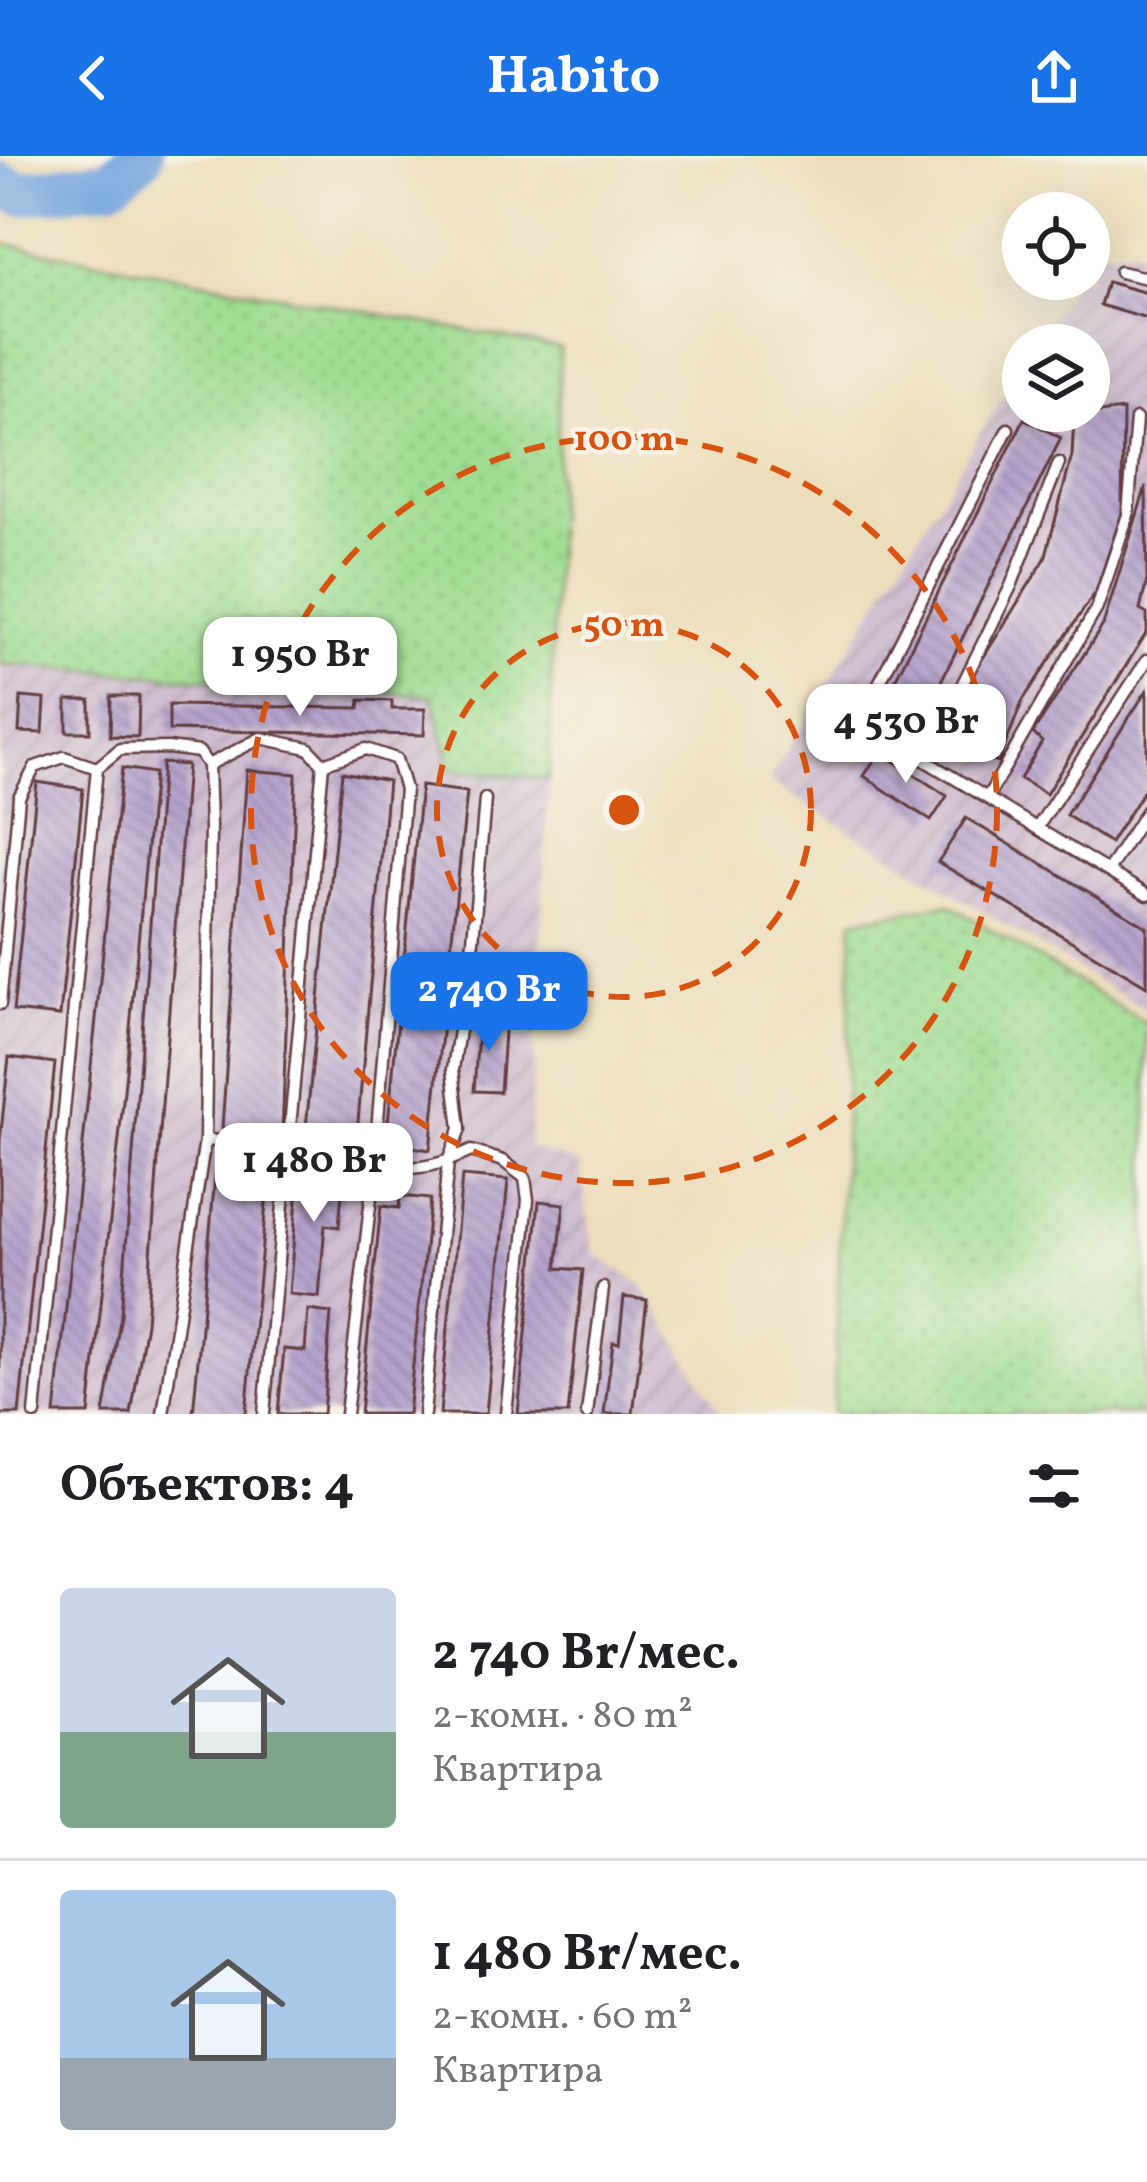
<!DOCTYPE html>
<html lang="ru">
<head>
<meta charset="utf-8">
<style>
  body { margin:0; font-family:Vollkorn,serif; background:#f6f6f6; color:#202124; height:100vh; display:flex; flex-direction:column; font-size:45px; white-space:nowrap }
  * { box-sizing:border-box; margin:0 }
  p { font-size:39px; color:#757577 }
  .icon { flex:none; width:66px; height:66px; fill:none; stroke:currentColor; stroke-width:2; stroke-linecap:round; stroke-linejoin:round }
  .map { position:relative; height:1258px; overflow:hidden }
  .sheet { display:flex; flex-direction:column; background:#fff; flex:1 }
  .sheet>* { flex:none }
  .buttons { position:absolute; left:1002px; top:36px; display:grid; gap:24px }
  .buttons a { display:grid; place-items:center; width:108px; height:108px; border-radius:50%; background:#fff; box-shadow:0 12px 48px #0002; font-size:60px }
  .price { position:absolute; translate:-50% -102px; padding:0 27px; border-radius:24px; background:#fff; color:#222; font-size:39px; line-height:78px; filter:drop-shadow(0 3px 6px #0008) }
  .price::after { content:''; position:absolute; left:50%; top:72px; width:36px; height:27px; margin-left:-18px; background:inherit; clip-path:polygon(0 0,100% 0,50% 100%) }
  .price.active { background:#1a73e8; color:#fff }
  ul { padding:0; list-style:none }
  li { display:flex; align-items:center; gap:36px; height:300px; padding:0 60px }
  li+li { border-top:3px solid #e0e0e0 }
  li span { display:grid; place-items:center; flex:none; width:336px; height:240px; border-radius:12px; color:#555 }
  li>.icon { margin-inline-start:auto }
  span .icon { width:144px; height:144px; fill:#fffc; stroke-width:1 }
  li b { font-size:51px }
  h2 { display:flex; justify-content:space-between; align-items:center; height:144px; padding:0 60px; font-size:51px }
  header { display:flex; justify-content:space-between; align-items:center; height:156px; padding:0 60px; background:#1a73e8; color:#fff; font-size:54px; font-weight:700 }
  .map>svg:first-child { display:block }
</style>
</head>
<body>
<header><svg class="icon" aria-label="back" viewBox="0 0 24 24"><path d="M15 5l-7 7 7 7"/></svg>Habito<svg class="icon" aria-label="share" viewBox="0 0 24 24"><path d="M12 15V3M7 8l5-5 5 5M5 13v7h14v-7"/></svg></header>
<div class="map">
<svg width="1147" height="1258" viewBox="0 0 1147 1258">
  <defs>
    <pattern id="industrial-furrows" width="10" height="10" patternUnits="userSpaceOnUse" patternTransform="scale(3)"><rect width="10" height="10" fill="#cfbdd0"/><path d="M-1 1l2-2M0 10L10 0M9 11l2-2" fill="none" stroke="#b3a2b3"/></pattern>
    <pattern id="grass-dots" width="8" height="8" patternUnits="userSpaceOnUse" patternTransform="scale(3)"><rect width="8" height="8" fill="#9fdd92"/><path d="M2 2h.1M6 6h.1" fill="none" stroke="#8abd7e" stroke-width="1.8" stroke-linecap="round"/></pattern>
    <pattern id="building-back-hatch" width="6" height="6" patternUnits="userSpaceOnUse" patternTransform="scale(3)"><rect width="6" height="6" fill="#b6a4cd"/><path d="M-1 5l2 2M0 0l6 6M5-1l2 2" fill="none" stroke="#9685a7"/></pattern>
  </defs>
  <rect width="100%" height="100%" fill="#f7f3e8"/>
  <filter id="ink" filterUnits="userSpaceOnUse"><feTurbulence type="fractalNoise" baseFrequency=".00833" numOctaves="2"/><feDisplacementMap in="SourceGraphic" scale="24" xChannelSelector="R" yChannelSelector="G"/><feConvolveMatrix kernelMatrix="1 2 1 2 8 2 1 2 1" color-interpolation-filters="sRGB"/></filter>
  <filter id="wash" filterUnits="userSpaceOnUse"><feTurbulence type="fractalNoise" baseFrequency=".004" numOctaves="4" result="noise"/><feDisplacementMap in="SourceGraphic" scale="48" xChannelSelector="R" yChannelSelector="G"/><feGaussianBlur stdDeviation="2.7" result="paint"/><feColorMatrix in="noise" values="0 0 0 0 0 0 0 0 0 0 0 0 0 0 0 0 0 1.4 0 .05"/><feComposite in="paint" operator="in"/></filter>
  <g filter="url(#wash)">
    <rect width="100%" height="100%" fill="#eddebb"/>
    <!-- industrial -->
    <path fill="url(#industrial-furrows)" d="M 1094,93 L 1147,96 L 1147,855 L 769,625 L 1023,208 L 1023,255 L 1089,255 L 1089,189 L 1035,189 L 1075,123 L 1089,123 L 1089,100 Z
      M 0,508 L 434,540 L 451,613 L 549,623 L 529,992 L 579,1007 L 594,1097 L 642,1129 L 721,1258 L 0,1258 Z"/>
    <!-- grass -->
    <path fill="url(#grass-dots)" stroke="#747e5e" stroke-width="3" d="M 0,87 L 560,192 L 549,623 L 451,614 L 433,540 L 0,508 Z
      M 948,748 L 1147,868 L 1147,1258 L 833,1258 L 853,764 Z"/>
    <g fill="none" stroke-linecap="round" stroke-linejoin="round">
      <!-- river -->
      <path stroke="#73a4de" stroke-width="45" d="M 0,28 L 21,37 L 111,25 L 141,0"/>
    </g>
    <g id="blocks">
      <!-- building -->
      <path fill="url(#building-back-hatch)" d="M 1107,126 L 1147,137 L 1147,163 L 1100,149 Z
        M 1123,254 L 1122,357 L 1096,435 L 1023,544 L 998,607 L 945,586 L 970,523 L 1045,403 L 1072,300 L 1074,260 Z
        M 1024,263 L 1061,282 L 915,578 L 877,560 Z
        M 1146,330 L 1147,424 L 1140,454 L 1147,458 L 1147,476 L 1046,638 L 1020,623 L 1042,586 L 1033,577 L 1103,469 Z
        M 1147,534 L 1147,629 L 1110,687 L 1066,659 Z
        M 111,540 L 139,540 L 138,581 L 110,580 Z
        M 21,541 L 45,543 L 43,577 L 19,576 Z
        M 67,544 L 90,544 L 90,576 L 67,576 Z
        M 360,544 L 392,545 L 392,553 L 425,553 L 424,579 L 169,574 L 169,549 L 359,552 Z
        M 880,596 L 947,640 L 931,665 L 864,620 Z
        M 162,607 L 187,609 L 146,1167 L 131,1258 L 104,1258 L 121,1159 Z
        M 122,612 L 154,617 L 123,946 L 89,1258 L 55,1258 Z
        M 247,614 L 296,618 L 282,979 L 222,972 Z
        M 342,616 L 388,625 L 356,988 L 305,981 Z
        M 37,626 L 83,633 L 60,860 L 13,855 Z
        M 421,630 L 467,636 L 430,994 L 386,987 Z
        M 966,662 L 1147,771 L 1147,830 L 938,706 Z
        M 479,860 L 505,861 L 500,936 L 474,935 Z
        M 9,901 L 55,907 L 19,1258 L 0,1258 L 0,985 Z
        M 217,999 L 270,1005 L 246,1258 L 193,1258 Z
        M 300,1008 L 344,1012 L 339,1071 L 325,1069 L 319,1141 L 289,1138 Z
        M 462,1020 L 508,1024 L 486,1258 L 440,1258 Z
        M 400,1040 L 430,1043 L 408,1258 L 360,1258 L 381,1050 L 399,1052 Z
        M 539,1045 L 564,1048 L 557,1112 L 583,1114 L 568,1258 L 518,1258 Z
        M 624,1141 L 647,1144 L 633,1258 L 604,1258 L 613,1186 L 619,1187 Z
        M 308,1154 L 331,1157 L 323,1258 L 278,1258 L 284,1193 L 305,1195 Z"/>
    </g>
  </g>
  <g filter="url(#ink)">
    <use href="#blocks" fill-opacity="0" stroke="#623c41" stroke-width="3"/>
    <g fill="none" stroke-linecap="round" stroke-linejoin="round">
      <defs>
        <path id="lane" d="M 1120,116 L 1147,122
          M 1008,273 L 860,565 L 1147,739
          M 925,604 L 1011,430 L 1059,307
          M 323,608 L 366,593 L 396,603 L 405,633 L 373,1024 L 346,1258
          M 208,609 L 261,582 L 308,592 L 323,608 L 264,1258
          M 987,642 L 1097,452 L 1128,359 L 1136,263
          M 1037,672 L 1147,504
          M 1108,715 L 1147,654
          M 0,848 L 19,641 L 35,611 L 64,601 L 97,612
          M 205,984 C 246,987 287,989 327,995 C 391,1004 403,1027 471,995 L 503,1005 L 525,1022 L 528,1044 L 506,1258
          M 35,1258 L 97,612 L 120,593 L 168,592 L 199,596 L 208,609 L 210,672 L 205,984 L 163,1258
          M 424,1258 L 448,1006 L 460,973 L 453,913 L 473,785 L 485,643
          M 587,1258 L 603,1132"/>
      </defs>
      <!-- lane casing -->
      <use href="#lane" stroke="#623c41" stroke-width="15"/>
      <!-- lane -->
      <use href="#lane" stroke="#fff" stroke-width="10"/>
    </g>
  </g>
  <!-- distance rings -->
  <g fill="none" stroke="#d8530f" stroke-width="6" stroke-dasharray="21 15">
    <circle cx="624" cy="654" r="187"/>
    <circle cx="624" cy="654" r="373"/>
  </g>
  <circle cx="624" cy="654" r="18" fill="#d8530f" stroke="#f7f3e8" stroke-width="6"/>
  <g font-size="36" text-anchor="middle" font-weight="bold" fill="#d8530f" stroke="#f7f3e8" stroke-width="9" stroke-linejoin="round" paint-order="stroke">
    <text x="624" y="294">100 m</text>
    <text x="624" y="480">50 m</text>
  </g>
</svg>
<div class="buttons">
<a><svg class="icon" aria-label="locate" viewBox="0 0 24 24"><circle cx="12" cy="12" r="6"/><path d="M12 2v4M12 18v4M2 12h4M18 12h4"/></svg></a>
<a><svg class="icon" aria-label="layers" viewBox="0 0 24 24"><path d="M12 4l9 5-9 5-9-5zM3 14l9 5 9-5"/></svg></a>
</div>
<b class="price" style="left:300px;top:563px">1 950 Br</b>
<b class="price" style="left:906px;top:630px">4 530 Br</b>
<b class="price active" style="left:489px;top:898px">2 740 Br</b>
<b class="price" style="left:314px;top:1069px">1 480 Br</b>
</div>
<section class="sheet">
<h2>Объектов: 4<svg class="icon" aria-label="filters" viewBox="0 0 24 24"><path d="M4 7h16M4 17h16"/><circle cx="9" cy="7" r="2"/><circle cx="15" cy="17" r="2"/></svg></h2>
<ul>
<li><span style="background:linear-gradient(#c9d6e8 60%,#7fa58c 0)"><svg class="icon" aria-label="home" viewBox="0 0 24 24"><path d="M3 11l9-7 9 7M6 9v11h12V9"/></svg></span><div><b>2 740 Br/мес.</b><p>2-комн. · 80 m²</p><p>Квартира</p></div></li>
<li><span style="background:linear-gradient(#a9c7e8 70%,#9aa5b1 0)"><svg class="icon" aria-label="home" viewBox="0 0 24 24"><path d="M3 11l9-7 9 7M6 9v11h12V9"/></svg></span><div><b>1 480 Br/мес.</b><p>2-комн. · 60 m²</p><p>Квартира</p></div></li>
</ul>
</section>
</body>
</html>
